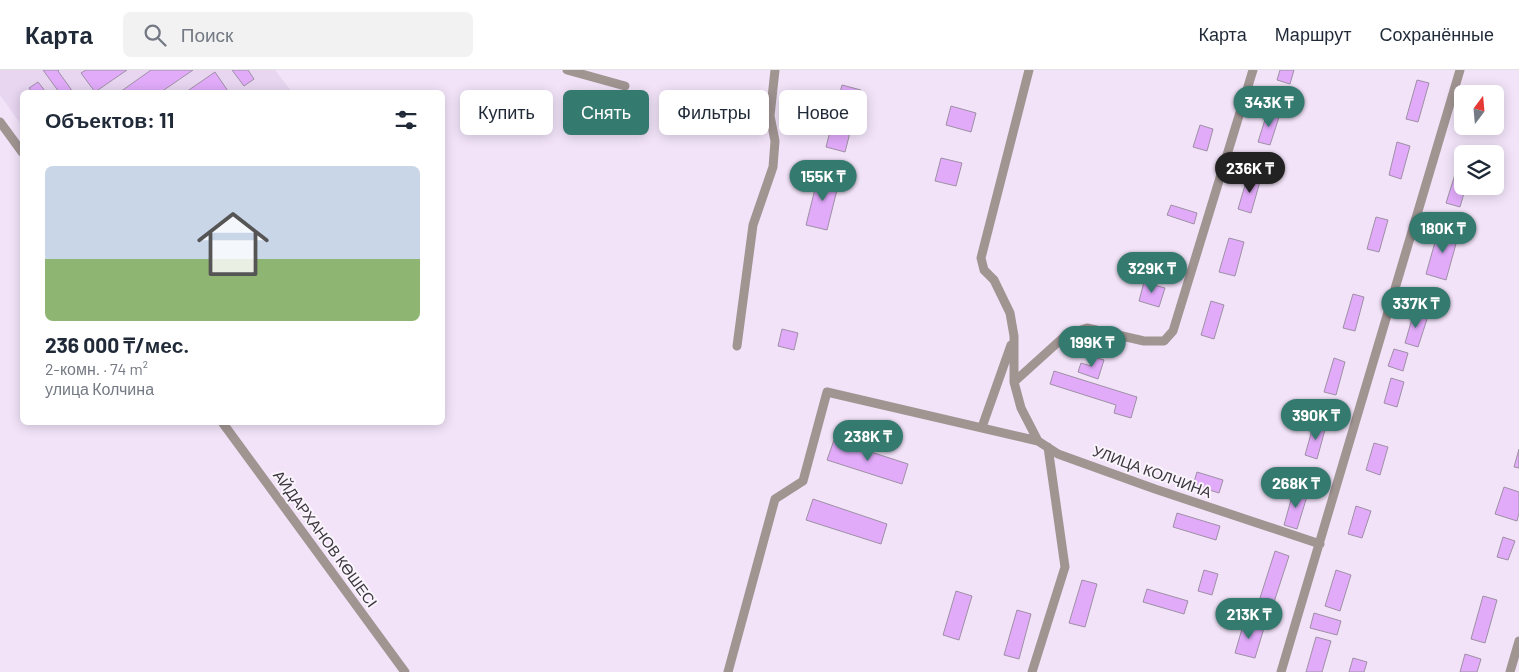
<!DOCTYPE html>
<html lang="ru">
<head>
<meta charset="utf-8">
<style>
  body { margin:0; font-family:Barlow,sans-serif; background:#f2f2f3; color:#1f2937; height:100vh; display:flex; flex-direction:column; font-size:19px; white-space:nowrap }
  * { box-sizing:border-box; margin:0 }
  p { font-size:16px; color:#747a83 }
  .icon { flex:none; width:28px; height:28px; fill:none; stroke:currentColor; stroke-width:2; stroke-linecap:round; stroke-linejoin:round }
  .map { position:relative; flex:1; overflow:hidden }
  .side { position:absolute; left:20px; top:20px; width:425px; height:335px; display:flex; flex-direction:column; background:#fff; border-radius:8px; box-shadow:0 2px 12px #0003 }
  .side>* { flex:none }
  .guide { position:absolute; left:460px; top:20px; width:475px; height:45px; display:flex; gap:10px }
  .needle { width:32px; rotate:16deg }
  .tools { position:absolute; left:1454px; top:15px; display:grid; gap:10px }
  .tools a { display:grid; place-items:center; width:50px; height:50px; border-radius:8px; background:#fff; box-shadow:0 2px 12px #0003; font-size:25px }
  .price { position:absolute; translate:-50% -42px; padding:0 11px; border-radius:18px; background:#357a6e; color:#fff; font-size:16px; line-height:32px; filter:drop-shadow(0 1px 2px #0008) }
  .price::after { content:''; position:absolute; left:50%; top:30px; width:15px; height:11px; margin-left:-8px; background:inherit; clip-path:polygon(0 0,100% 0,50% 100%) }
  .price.current { background:#222; color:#fff }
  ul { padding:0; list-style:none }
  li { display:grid; align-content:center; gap:10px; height:265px; padding:0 25px }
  li span { display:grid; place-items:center; height:155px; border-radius:8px; color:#555 }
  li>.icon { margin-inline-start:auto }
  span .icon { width:90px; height:90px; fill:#fffc; stroke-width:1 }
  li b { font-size:21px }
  h2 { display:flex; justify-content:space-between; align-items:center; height:60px; padding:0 25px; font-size:21px }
  .tag { padding:0 18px; border-radius:8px; background:#fff; box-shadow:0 2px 12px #0003; font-size:18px; line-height:45px }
  .tag.current { background:#357a6e; color:#fff }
  header { display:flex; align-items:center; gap:30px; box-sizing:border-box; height:70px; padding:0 25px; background:#fff; border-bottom:1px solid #e0e1e3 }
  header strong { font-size:24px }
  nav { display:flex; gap:28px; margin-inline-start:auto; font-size:18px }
  .search { width:350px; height:45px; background:#f2f2f3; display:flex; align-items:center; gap:12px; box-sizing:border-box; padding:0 18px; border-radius:8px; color:#747a83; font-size:19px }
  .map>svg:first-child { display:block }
</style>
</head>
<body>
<header>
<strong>Карта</strong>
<div class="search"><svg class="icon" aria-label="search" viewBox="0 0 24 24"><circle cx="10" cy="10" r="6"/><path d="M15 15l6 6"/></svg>Поиск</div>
<nav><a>Карта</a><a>Маршрут</a><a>Сохранённые</a></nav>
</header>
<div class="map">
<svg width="1519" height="602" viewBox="0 0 1519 602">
  <rect width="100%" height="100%" fill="#f2e3f9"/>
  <!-- built -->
  <path fill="#e8d6f1" d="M 0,0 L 275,0 L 292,22 L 22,22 L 22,56 L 0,25 Z"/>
  <!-- building -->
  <path fill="#e1abfa" stroke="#9e90a4" d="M 43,0 L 59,0 L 58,1 L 73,22 L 59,22 Z
    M 86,0 L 127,0 L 95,22 L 81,3 Z
    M 151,0 L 193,0 L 161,22 L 120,22 Z
    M 232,0 L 248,0 L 254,9 L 244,16 Z
    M 1280,0 L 1294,0 L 1290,14 L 1277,10 Z
    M 215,2 L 228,21 L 186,22 Z
    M 1417,10 L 1429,13 L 1418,52 L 1406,49 Z
    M 38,12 L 46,22 L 32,22 L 29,18 Z
    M 842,15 L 861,20 L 845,82 L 826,77 Z
    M 951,36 L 976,43 L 971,62 L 946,55 Z
    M 1268,40 L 1280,44 L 1270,75 L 1258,72 Z
    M 1200,55 L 1213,59 L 1207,81 L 1193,77 Z
    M 1469,56 L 1485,56 L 1483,61 Z
    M 1397,72 L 1410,76 L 1401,109 L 1389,105 Z
    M 941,88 L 962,93 L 956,116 L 935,111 Z
    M 1458,95 L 1462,96 L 1462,116 L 1466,116 L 1460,137 L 1446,133 Z
    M 819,103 L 840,108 L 827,160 L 806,155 Z
    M 1248,105 L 1261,108 L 1251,143 L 1238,139 Z
    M 1171,135 L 1197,143 L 1194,154 L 1167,145 Z
    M 1376,147 L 1388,150 L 1379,182 L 1367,179 Z
    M 1439,158 L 1459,163 L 1446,210 L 1426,204 Z
    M 1229,168 L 1244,172 L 1235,206 L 1219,202 Z
    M 1144,212 L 1165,218 L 1159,237 L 1139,231 Z
    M 1353,224 L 1364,227 L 1355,261 L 1343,258 Z
    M 1211,231 L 1224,235 L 1214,269 L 1201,265 Z
    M 1414,242 L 1428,246 L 1418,277 L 1405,273 Z
    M 782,259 L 798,263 L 794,280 L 778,276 Z
    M 1394,279 L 1408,283 L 1403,301 L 1388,296 Z
    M 1094,287 L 1104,290 L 1098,309 L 1078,302 L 1081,293 L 1091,296 Z
    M 1334,288 L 1345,292 L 1336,325 L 1324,322 Z
    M 1054,301 L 1137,327 L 1131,348 L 1114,343 L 1116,335 L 1050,314 Z
    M 1391,308 L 1404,312 L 1397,337 L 1384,333 Z
    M 1314,353 L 1326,356 L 1317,389 L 1305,385 Z
    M 834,370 L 908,394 L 902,414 L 827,390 Z
    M 1374,373 L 1388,377 L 1380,405 L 1366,400 Z
    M 1519,379 L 1519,398 L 1514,397 Z
    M 1197,402 L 1223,410 L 1219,423 L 1193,415 Z
    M 1504,417 L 1519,422 L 1519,443 L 1517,451 L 1495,444 Z
    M 1294,419 L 1308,423 L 1297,459 L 1284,455 Z
    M 813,429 L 887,454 L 881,474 L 806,450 Z
    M 1356,436 L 1371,441 L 1362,468 L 1348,464 Z
    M 1177,443 L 1220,456 L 1216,470 L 1173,457 Z
    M 1503,467 L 1515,471 L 1508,490 L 1497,487 Z
    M 1275,481 L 1289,486 L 1274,532 L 1260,528 Z
    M 1204,500 L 1218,504 L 1212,525 L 1198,521 Z
    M 1336,500 L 1351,505 L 1340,541 L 1325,536 Z
    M 1082,510 L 1097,514 L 1085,557 L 1069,553 Z
    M 1147,519 L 1188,531 L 1184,544 L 1143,532 Z
    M 956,521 L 972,526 L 959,570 L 943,565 Z
    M 1483,526 L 1497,530 L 1485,573 L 1471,569 Z
    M 1017,540 L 1031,544 L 1019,589 L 1004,585 Z
    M 1314,543 L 1341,551 L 1337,565 L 1310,558 Z
    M 1244,552 L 1264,558 L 1255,588 L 1235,583 Z
    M 1316,567 L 1331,571 L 1322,602 L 1306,602 Z
    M 1465,584 L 1481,589 L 1477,602 L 1460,602 Z
    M 1353,588 L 1367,592 L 1364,602 L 1349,602 Z"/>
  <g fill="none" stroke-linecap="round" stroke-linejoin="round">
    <!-- minor -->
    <path stroke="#a19592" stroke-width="9" d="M 567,0 L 625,16
      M 1029,0 L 981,188 L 984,200 L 994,210 L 1010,243 L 1014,266 L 1014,312 L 1021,338 L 1038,371 L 1058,384 L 1155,419 L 1320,474
      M 0,52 L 22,82
      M 737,276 L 753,155 L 773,97 L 775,71 L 770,46 L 775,0
      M 1014,312 L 1066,265 L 1087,258 L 1144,271 L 1164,271 L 1173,261 L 1253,0
      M 222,352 L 405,602
      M 982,357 L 1011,275
      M 728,602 L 775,429 L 803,411 L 827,322 L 1038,371
      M 1032,602 L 1065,497 L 1048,377
      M 1281,602 L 1460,0
      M 1510,602 L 1519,571"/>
  </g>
  <g text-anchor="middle" stroke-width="4" stroke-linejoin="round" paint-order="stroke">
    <!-- street labels -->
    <g font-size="15" fill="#3c363e" stroke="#faf4fd">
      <text transform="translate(1152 402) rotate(20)" y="5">УЛИЦА КОЛЧИНА</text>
      <text transform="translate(325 469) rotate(54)" y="5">АЙДАРХАНОВ КӨШЕСІ</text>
    </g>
  </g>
</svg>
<div class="tools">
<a><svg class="needle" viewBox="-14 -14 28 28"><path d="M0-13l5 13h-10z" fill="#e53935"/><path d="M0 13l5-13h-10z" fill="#747a83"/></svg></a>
<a><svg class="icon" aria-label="layers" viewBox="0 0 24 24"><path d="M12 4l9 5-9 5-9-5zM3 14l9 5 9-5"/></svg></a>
</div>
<b class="price" style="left:1269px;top:58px">343K ₸</b>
<b class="price current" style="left:1250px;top:124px">236K ₸</b>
<b class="price" style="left:823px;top:132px">155K ₸</b>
<b class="price" style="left:1443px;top:184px">180K ₸</b>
<b class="price" style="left:1152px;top:224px">329K ₸</b>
<b class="price" style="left:1416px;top:259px">337K ₸</b>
<b class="price" style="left:1092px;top:298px">199K ₸</b>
<b class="price" style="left:1316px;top:371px">390K ₸</b>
<b class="price" style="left:868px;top:392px">238K ₸</b>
<b class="price" style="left:1296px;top:439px">268K ₸</b>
<b class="price" style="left:1249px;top:570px">213K ₸</b>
<div class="guide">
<a class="tag">Купить</a>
<a class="tag current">Снять</a>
<a class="tag">Фильтры</a>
<a class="tag">Новое</a>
</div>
<section class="side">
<h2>Объектов: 11<svg class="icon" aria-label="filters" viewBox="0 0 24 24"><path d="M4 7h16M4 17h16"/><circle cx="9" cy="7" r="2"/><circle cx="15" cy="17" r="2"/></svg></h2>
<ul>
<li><span style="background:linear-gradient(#c9d6e8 60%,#8fb573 0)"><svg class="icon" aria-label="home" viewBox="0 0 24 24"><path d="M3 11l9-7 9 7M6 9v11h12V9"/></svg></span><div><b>236 000 ₸/мес.</b><p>2-комн. · 74 m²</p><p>улица Колчина</p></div></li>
</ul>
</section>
</div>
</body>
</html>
